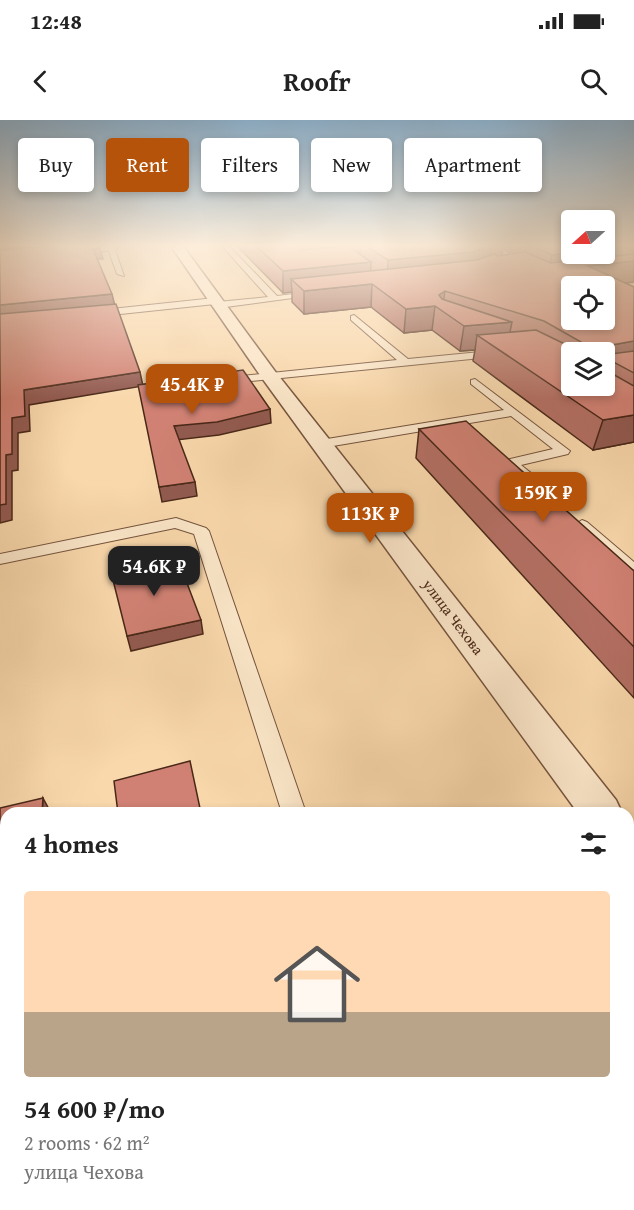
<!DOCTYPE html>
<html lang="en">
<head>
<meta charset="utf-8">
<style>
  body { margin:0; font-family:"Gentium Book Plus",serif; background:#f6f6f6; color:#222; height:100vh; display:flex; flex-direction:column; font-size:22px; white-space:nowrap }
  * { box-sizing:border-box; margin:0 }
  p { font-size:20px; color:#767676 }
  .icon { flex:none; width:33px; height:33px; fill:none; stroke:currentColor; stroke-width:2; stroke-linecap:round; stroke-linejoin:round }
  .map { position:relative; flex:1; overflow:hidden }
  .side { position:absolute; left:0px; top:687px; width:634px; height:404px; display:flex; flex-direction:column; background:#fff; border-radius:18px 18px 0 0; box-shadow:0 3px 9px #0003 }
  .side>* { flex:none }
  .top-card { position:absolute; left:18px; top:18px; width:598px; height:54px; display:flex; gap:12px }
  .needle { width:39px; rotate:249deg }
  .controls { position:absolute; left:561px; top:90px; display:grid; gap:12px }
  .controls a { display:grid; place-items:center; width:54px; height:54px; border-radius:6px; background:#fff; box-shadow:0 3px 9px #0003; font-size:30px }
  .price { position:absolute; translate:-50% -51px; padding:0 14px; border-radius:12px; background:#b45309; color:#fff; font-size:20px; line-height:39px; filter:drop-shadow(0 2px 3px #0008) }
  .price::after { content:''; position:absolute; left:50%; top:36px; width:18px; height:14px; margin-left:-9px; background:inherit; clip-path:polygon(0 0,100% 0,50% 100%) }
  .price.active { background:#222; color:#fff }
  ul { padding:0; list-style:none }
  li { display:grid; align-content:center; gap:12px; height:318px; padding:0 24px }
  li span { display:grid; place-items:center; height:186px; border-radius:6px; color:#555 }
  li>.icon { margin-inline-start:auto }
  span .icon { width:108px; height:108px; fill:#fffc; stroke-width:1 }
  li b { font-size:26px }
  h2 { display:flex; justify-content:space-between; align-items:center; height:72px; padding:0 24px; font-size:26px }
  .pill { padding:0 21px; border-radius:6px; background:#fff; box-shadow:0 3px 9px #0003; font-size:21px; line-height:54px }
  .pill.active { background:#b45309; color:#fff }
  .status { display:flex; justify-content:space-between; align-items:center; height:42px; padding:0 30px; background:#fff; direction:ltr }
  .status svg { height:16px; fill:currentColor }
  header { display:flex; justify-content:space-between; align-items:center; height:78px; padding:0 24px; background:#fff; font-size:27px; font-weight:700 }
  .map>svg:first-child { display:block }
</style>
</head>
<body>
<div class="status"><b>12:48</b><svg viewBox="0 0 49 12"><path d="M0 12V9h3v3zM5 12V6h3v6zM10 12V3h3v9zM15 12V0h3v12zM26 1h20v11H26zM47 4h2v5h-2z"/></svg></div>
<header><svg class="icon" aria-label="back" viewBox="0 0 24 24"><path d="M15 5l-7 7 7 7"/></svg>Roofr<svg class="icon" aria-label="search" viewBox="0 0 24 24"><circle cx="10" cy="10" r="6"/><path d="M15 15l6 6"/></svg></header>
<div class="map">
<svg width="634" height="1090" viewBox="0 0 634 1090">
  <rect width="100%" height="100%" fill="#f9d8ac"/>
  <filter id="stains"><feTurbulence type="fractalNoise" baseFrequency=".00333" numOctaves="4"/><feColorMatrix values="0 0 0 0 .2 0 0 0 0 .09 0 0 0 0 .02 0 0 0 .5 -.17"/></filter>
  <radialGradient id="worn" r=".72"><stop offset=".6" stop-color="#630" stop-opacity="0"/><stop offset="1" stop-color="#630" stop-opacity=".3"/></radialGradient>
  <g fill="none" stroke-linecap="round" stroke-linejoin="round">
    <defs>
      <path id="service" d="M 107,126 L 114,127 L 124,156 L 117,154 Z
        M 222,126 L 229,126 L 277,176 L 318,171 L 322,174 L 218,188 L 215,184 L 92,197 L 87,194 L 92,191 L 215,178 L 218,182 L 268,177 Z
        M 354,195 L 408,239 L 501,230 L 506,233 L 501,236 L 222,264 L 216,261 L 222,258 L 397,240 L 351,200 L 351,196 Z
        M 475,259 L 570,331 L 568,334 L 521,345 L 536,357 L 536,363 L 526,363 L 504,343 L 506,340 L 553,329 L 511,296 L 321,328 L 315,324 L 321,320 L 504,290 L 471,264 L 471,260 Z
        M 176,398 L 206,408 L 209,411 L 306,693 L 282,693 L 194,414 L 175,408 L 0,444 L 0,434 Z
        M 582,400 L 587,402 L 634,442 L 634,456 L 628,455 L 577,408 L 574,405 Z"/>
      <path id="minor" d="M 68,126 L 120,126 L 114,130 L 0,140 L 0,132 Z
        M 634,738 L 634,781 L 628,783 L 628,740 Z
        M 6,989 L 6,1045 L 0,1047 L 0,991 Z"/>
      <path id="tertiary" d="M 171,126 L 183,126 L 274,250 L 616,680 L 622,693 L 578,693 L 262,258 Z
        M 628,708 L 634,710 L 634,755 L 628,753 Z"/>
    </defs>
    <!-- service casing -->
    <use href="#service" stroke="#75543d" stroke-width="2"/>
    <!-- minor casing -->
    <use href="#minor" stroke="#75543d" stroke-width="3"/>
    <!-- tertiary casing -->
    <use href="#tertiary" stroke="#75543d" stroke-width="3"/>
    <!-- service -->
    <use href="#service" fill="#fbe6c9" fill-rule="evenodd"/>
    <!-- minor -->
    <use href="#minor" fill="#fbe6c9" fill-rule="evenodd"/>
    <!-- tertiary -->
    <use href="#tertiary" fill="#fbe6c9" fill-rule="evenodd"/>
  </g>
  <!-- wall -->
  <path fill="#b36f63" stroke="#492818" stroke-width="1.5" fill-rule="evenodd" d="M 237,126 L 634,126 L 634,162 L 625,163 L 634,167 L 634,322 L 593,330 L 473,241 L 475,230 L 460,231 L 432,210 L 404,213 L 371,187 L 304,194 L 292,182 L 292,172 L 283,173 ZM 503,128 L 510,134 L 502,136 ZM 572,232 L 604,232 L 604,266 Z
    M 419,309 L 634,451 L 634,578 L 416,338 Z
    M 578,1084 L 628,1084 L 634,1090 L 581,1090 Z"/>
  <!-- shaded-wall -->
  <path fill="#925a50" stroke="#492818" stroke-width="1.5" d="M 0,126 L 53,126 L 0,130 Z
    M 310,126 L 337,126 L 310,143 Z
    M 350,126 L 361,126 L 360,135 L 350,137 Z
    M 487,126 L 503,126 L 501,139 L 387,162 L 388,140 Z
    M 511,126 L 527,126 L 523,145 L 507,147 Z
    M 100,128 L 103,139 L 95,139 L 93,129 Z
    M 613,129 L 609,144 L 634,141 L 634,162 L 597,166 L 547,156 L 552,135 L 572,133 L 604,134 L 604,130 Z
    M 371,142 L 370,163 L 291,159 L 292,172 L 283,173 L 283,151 Z
    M 372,164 L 371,187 L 304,194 L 304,171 Z
    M 445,171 L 442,191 L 439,175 Z
    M 112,174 L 115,186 L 0,198 L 0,185 Z
    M 435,186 L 432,210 L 404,213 L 406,189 Z
    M 512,202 L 507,227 L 477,215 L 475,230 L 460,231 L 464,206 Z
    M 634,221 L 634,245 L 608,238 L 612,225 Z
    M 140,252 L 143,266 L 29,285 L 30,311 L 18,313 L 18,350 L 12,351 L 12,400 L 0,403 L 0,385 L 6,335 L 12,298 L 24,270 Z
    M 270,289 L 271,303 L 219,315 L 176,320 L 174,306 Z
    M 634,295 L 634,322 L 593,330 L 603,300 Z
    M 195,362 L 197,376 L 162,382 L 159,367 Z
    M 201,500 L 203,514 L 131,531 L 127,516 Z
    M 43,678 L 51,693 L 42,693 Z
    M 6,794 L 6,813 L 0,814 L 0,796 Z"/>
  <!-- building -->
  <path fill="#d08173" stroke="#492818" stroke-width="1.5" fill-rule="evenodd" d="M 53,126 L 100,126 L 100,128 L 93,129 L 112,174 L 0,185 L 0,130 Z
    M 256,126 L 298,126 L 302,130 L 348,126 L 371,142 L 283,151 Z
    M 366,126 L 487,126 L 474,132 L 388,140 Z
    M 532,126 L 572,126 L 572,133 L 552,135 Z
    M 604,126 L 608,126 L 613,129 L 604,130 Z
    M 625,126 L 634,126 L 634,141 L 588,146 L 634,167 L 634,221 L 612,225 L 611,234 L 634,231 L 634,253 L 604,237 L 604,232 L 581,232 L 581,222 L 544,201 L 445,171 L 439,175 L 442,179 L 512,202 L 464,206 L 435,186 L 406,189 L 372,164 L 304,171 L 291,159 L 477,140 L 494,134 L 498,136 L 525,132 L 551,143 L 633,134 L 633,131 ZM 572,166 L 604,166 L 604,200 L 572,200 Z
    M 116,184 L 140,252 L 24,270 L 25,296 L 12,298 L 12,334 L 6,335 L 6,384 L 0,385 L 0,194 Z
    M 536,210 L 581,232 L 572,232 L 572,266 L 604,266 L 604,249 L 634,266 L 634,295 L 603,300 L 477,215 Z
    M 243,250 L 270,289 L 217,302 L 174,306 L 195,362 L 159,367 L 138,265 Z
    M 466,301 L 634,451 L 634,527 L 419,309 Z
    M 177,437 L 201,500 L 127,516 L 111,452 Z
    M 190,641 L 201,693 L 118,693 L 114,661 Z
    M 43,678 L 42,693 L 6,693 L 6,794 L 0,796 L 0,688 Z
    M 628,856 L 634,864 L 634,1090 L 604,1090 L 601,1084 L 628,1084 Z
    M 365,1084 L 428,1084 L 430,1090 L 352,1090 Z"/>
  <!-- sky -->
  <linearGradient id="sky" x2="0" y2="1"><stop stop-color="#8db5d4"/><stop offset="0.45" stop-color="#fcedda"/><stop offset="1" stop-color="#fcedda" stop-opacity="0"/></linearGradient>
  <rect width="634" height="279" fill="url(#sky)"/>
  <g text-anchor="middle" stroke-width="4.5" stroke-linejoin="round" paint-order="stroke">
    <!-- far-street labels -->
    <g font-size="15" fill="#492818" stroke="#fbe6c9">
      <text transform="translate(453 497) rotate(53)" y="5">улица Чехова</text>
    </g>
  </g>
  <rect width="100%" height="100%" filter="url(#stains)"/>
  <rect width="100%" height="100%" fill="url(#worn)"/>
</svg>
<div class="controls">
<a><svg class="needle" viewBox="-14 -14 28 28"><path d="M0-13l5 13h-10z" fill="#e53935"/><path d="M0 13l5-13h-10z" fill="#767676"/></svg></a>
<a><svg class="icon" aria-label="locate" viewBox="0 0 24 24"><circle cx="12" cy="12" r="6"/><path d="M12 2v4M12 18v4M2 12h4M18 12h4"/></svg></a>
<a><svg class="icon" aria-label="layers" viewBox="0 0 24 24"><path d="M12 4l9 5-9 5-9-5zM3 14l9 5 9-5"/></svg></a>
</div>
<b class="price" style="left:192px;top:295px">45.4K ₽</b>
<b class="price" style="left:543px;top:403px">159K ₽</b>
<b class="price" style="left:370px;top:424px">113K ₽</b>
<b class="price active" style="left:154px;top:477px">54.6K ₽</b>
<div class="top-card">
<a class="pill">Buy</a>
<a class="pill active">Rent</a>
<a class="pill">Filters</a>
<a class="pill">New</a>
<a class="pill">Apartment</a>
</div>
<section class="side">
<h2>4 homes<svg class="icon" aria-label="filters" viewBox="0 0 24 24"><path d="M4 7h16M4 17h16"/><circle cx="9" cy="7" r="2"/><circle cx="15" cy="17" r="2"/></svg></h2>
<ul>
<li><span style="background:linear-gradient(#ffd9b3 65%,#b9a48a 0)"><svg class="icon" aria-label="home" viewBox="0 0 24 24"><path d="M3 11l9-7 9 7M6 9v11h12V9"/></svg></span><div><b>54 600 ₽/mo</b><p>2 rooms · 62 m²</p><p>улица Чехова</p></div></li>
</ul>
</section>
</div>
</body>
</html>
